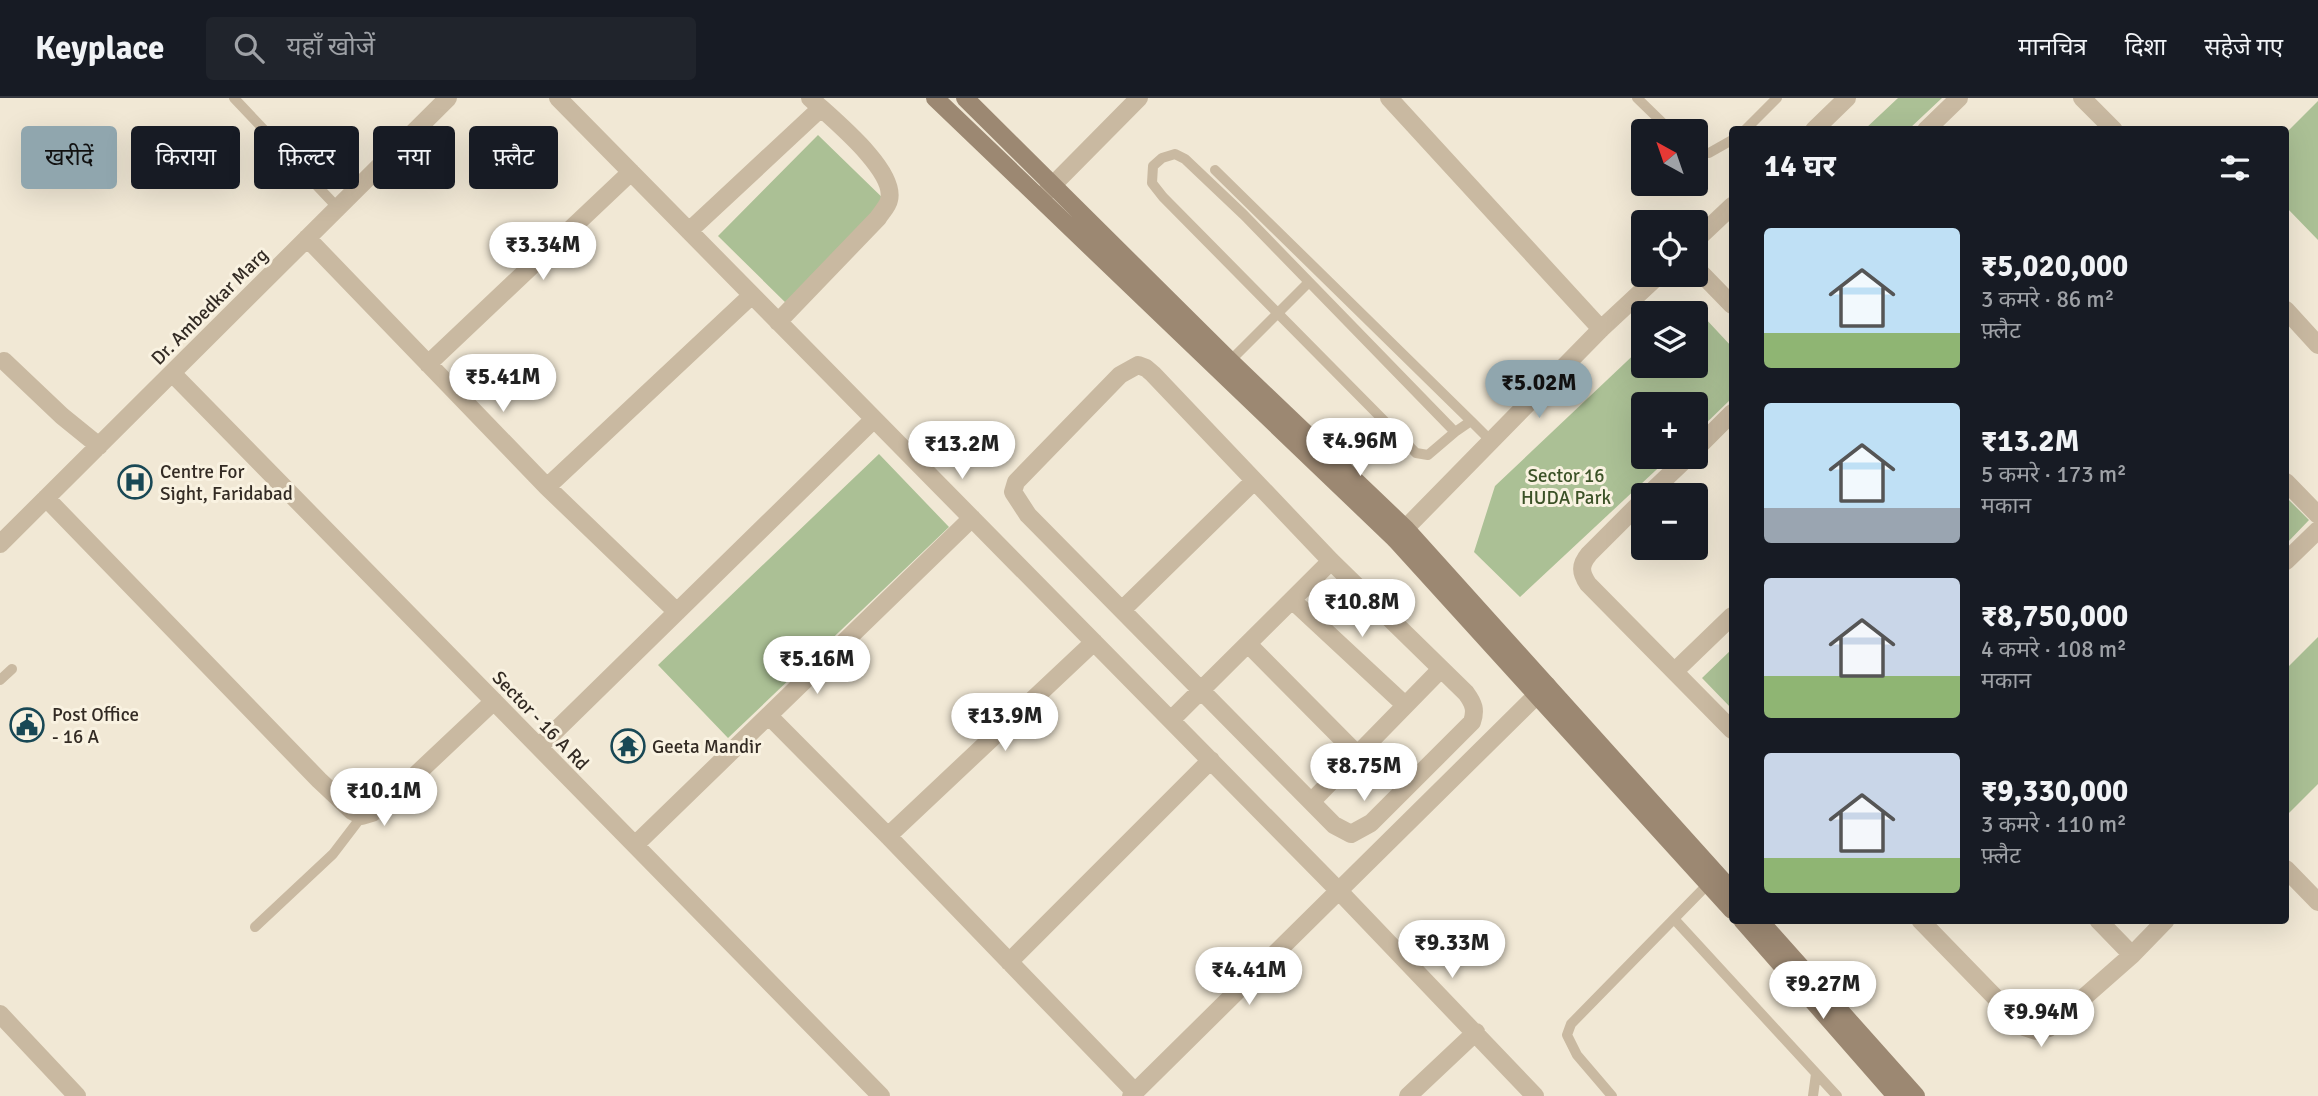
<!DOCTYPE html>
<html lang="hi">
<head>
<meta charset="utf-8">
<style>
  body { margin:0; font-family:Signika,"Noto Sans Devanagari",sans-serif; background:#20242c; color:#f1f3f6; height:100vh; display:flex; flex-direction:column; font-size:26px; white-space:nowrap }
  * { box-sizing:border-box; margin:0 }
  p { font-size:23px; color:#9ea1a6 }
  .icon { flex:none; width:38px; height:38px; fill:none; stroke:currentColor; stroke-width:2; stroke-linecap:round; stroke-linejoin:round }
  .map { position:relative; flex:1; overflow:hidden }
  .details { position:absolute; left:1729px; top:28px; width:560px; height:798px; display:flex; flex-direction:column; background:#171b24; border-radius:7px; box-shadow:0 7px 28px #0002 }
  .details>* { flex:none }
  .guide { position:absolute; left:21px; top:28px; width:665px; height:63px; display:flex; gap:14px }
  .needle { width:46px; rotate:320deg }
  .buttons { position:absolute; left:1631px; top:21px; display:grid; gap:14px }
  .buttons a { display:grid; place-items:center; width:77px; height:77px; border-radius:7px; background:#171b24; box-shadow:0 7px 28px #0002; font-size:35px }
  .price { position:absolute; translate:-50% -60px; padding:0 16px; border-radius:24px; background:#fff; color:#222; font-size:23px; line-height:46px; filter:drop-shadow(0 2px 4px #0008) }
  .price::after { content:''; position:absolute; left:50%; top:42px; width:21px; height:16px; margin-left:-10px; background:inherit; clip-path:polygon(0 0,100% 0,50% 100%) }
  .price.selected { background:#90a6ae; color:#111 }
  ul { padding:0; list-style:none }
  li { display:flex; align-items:center; gap:21px; height:175px; padding:0 35px }
  li span { display:grid; place-items:center; flex:none; width:196px; height:140px; border-radius:7px; color:#555 }
  li>.icon { margin-inline-start:auto }
  span .icon { width:84px; height:84px; fill:#fffc; stroke-width:1 }
  li b { font-size:30px }
  h2 { display:flex; justify-content:space-between; align-items:center; height:84px; padding:0 35px; font-size:30px }
  .chip { padding:0 24px; border-radius:7px; background:#171b24; box-shadow:0 7px 28px #0002; font-size:24px; line-height:63px }
  .chip.selected { background:#90a6ae; color:#111 }
  header { display:flex; align-items:center; gap:42px; box-sizing:border-box; height:98px; padding:0 35px; background:#171b24; border-bottom:2px solid #363941 }
  header strong { font-size:33px }
  nav { display:flex; gap:38px; margin-inline-start:auto; font-size:24px }
  .search { width:490px; height:63px; background:#20242c; display:flex; align-items:center; gap:18px; box-sizing:border-box; padding:0 24px; border-radius:7px; color:#9ea1a6; font-size:26px }
  .map>svg:first-child { display:block }
</style>
</head>
<body>
<header>
<strong>Keyplace</strong>
<div class="search"><svg class="icon" aria-label="search" viewBox="0 0 24 24"><circle cx="10" cy="10" r="6"/><path d="M15 15l6 6"/></svg>यहाँ खोजें</div>
<nav><a>मानचित्र</a><a>दिशा</a><a>सहेजे गए</a></nav>
</header>
<div class="map">
<svg width="2318" height="998" viewBox="0 0 2318 998">
  <rect width="100%" height="100%" fill="#f1e8d5"/>
  <!-- green -->
  <path fill="#abc095" d="M 1898,0 L 1942,0 L 1909,31 L 1865,31 Z
    M 2318,3 L 2318,142 L 2286,109 L 2286,35 Z
    M 818,37 L 891,108 L 790,209 L 718,138 Z
    M 1690,204 L 1732,249 L 1732,300 L 1696,335 L 1696,306 L 1643,306 L 1643,359 L 1670,359 L 1520,499 L 1474,454 L 1495,388 L 1643,248 L 1643,268 L 1696,268 L 1696,215 L 1678,215 Z
    M 879,356 L 949,429 L 728,640 L 658,567 Z
    M 2286,399 L 2309,422 L 2286,446 Z
    M 2318,539 L 2318,686 L 2286,718 L 2286,571 Z
    M 1732,551 L 1732,611 L 1702,580 Z"/>
  <g fill="none" stroke-linecap="round" stroke-linejoin="round">
    <!-- lane -->
    <path stroke="#c9b9a1" stroke-width="10" d="M 234,0 L 338,110
      M 1637,0 L 1671,33
      M 1745,32 L 1777,0
      M 1696,55 L 1709,55 L 1732,42
      M 1215,72 L 1471,323
      M 1228,265 L 1309,184
      M 1455,334 L 1428,357 L 1416,355 L 1163,99 L 1152,85 L 1153,68 L 1162,60 L 1175,56 L 1185,61 L 1244,117 L 1455,334 L 1471,323 L 1491,343
      M 0,582 L 12,571
      M 1675,822 L 1837,998
      M 255,829 L 333,756 L 362,718
      M 1612,998 L 1577,957 L 1567,937 L 1571,926 L 1710,784
      M 1813,998 L 1816,976"/>
    <!-- street -->
    <path stroke="#c9b9a1" stroke-width="18" d="M 558,0 L 1339,793 L 1535,998
      M 1389,0 L 1601,231
      M 2082,0 L 2114,32
      M 1814,32 L 1847,0
      M 1926,32 L 1959,0
      M 1042,98 L 1139,0
      M 689,133 L 821,10
      M 307,140 L 547,389 L 677,514
      M 1696,142 L 1732,108
      M 1696,170 L 1732,207
      M 2286,212 L 2318,247
      M 778,224 L 878,120 C 881,115 888,108 889,102 C 897,72 830,19 810,0
      M 4,263 L 62,318 L 99,348
      M 428,266 L 631,74
      M 1138,267 L 1146,270 L 1153,276 L 1331,463 L 1466,595 C 1474,606 1476,612 1472,624 L 1371,725 L 1351,736 L 1334,727 L 1028,417 L 1013,394 L 1016,384 L 1120,277 Z
      M 172,275 L 881,998
      M 1696,351 L 1732,315
      M 2286,384 L 2318,417
      M 547,389 L 752,197
      M 1648,397 L 1688,359
      M 46,400 L 319,682 L 352,713 L 362,718 L 372,715 L 389,702 L 494,603
      M 1643,402 L 1589,456 C 1580,467 1580,474 1588,486 L 1732,632
      M 1395,441 L 1601,231 L 1659,177
      M 0,446 L 448,0
      M 2286,463 L 2318,432
      M 1292,502 L 1405,607
      M 1122,512 L 1254,383
      M 1248,546 L 1357,656
      M 1675,573 L 1732,518
      M 769,618 L 888,738 L 1135,994
      M 1171,622 L 1331,463
      M 539,649 L 874,321
      M 1312,703 L 1441,571
      M 888,738 L 1094,544
      M 635,747 L 972,420
      M 2286,771 L 2318,804
      M 1920,822 L 2024,929 L 2036,933 L 2049,930 L 2132,857 L 2166,822
      M 2098,822 L 2132,857
      M 1009,864 L 1211,662
      M 0,916 L 77,998
      M 1131,998 L 1547,587
      M 1408,998 L 1476,934"/>
    <!-- secondary -->
    <path stroke="#9c8872" stroke-width="18" d="M 935,0 L 1395,441 L 1732,812
      M 965,0 L 1230,263 L 1406,431 L 1732,793
      M 1742,822 L 1896,998
      M 1759,822 L 1916,998"/>
  </g>
  <!-- icons -->
  <defs>
    <symbol id="hospital-ring" viewBox="-11 -11 22 22"><circle r="9.5" fill="#f9f2e1" stroke="#194855" stroke-width="1.5"/><path d="M-5-5h3v3.5h4V-5h3V5h-3V1.5h-4V5h-3Z" fill="#194855"/></symbol>
    <symbol id="civic-ring" viewBox="-11 -11 22 22"><circle r="9.5" fill="#f9f2e1" stroke="#194855" stroke-width="1.5"/><path d="M-.6-6.5H3V-4.5H.6V-3L4-1V1h2V6H-6V1h2V-1L-.6-3ZM-1.2 2.5V6h2.4V2.5Z" fill="#194855"/></symbol>
    <symbol id="temple-ring" viewBox="-11 -11 22 22"><circle r="9.5" fill="#f9f2e1" stroke="#194855" stroke-width="1.5"/><path d="M0-6L5-2H3V0L6.5 2.5H4V6H1.5V3h-3V6H-4V2.5H-6.5L-3 0V-2H-5Z" fill="#194855"/></symbol>
  </defs>
  <g fill-rule="evenodd">
    <use href="#hospital-ring" x="116" y="365" width="38" height="38"/>
    <use href="#civic-ring" x="8" y="608" width="38" height="38"/>
    <use href="#temple-ring" x="609" y="629" width="38" height="38"/>
  </g>
  <g text-anchor="middle" stroke-width="6" stroke-linejoin="round" paint-order="stroke">
    <!-- street labels -->
    <g font-size="19" fill="#332b24" stroke="#f9f2e1">
      <text transform="translate(209 208) rotate(-45)" y="7">Dr. Ambedkar Marg</text>
      <text transform="translate(541 622) rotate(46)" y="7">Sector - 16 A Rd</text>
    </g>
    <!-- poi labels -->
    <g font-size="19" fill="#332b24" stroke="#f9f2e1" text-anchor="start">
      <text x="160" y="380">Centre For<tspan x="160" dy="22">Sight, Faridabad</tspan></text>
      <text x="52" y="623">Post Office<tspan x="52" dy="22">- 16 A</tspan></text>
      <text x="652" y="655">Geeta Mandir</text>
    </g>
    <!-- park labels -->
    <g font-size="19" fill="#3c5227" stroke="#f9f2e1">
      <text x="1566" y="384">Sector 16<tspan x="1566" dy="22">HUDA Park</tspan></text>
    </g>
  </g>
</svg>
<div class="buttons">
<a><svg class="needle" viewBox="-14 -14 28 28"><path d="M0-13l5 13h-10z" fill="#e53935"/><path d="M0 13l5-13h-10z" fill="#9ea1a6"/></svg></a>
<a><svg class="icon" aria-label="locate" viewBox="0 0 24 24"><circle cx="12" cy="12" r="6"/><path d="M12 2v4M12 18v4M2 12h4M18 12h4"/></svg></a>
<a><svg class="icon" aria-label="layers" viewBox="0 0 24 24"><path d="M12 4l9 5-9 5-9-5zM3 14l9 5 9-5"/></svg></a>
<a>+</a>
<a>−</a>
</div>
<b class="price" style="left:543px;top:184px">₹3.34M</b>
<b class="price" style="left:503px;top:316px">₹5.41M</b>
<b class="price selected" style="left:1539px;top:322px">₹5.02M</b>
<b class="price" style="left:1360px;top:380px">₹4.96M</b>
<b class="price" style="left:962px;top:383px">₹13.2M</b>
<b class="price" style="left:1362px;top:541px">₹10.8M</b>
<b class="price" style="left:817px;top:598px">₹5.16M</b>
<b class="price" style="left:1005px;top:655px">₹13.9M</b>
<b class="price" style="left:1364px;top:705px">₹8.75M</b>
<b class="price" style="left:384px;top:730px">₹10.1M</b>
<b class="price" style="left:1452px;top:882px">₹9.33M</b>
<b class="price" style="left:1249px;top:909px">₹4.41M</b>
<b class="price" style="left:1823px;top:923px">₹9.27M</b>
<b class="price" style="left:2041px;top:951px">₹9.94M</b>
<div class="guide">
<a class="chip selected">खरीदें</a>
<a class="chip">किराया</a>
<a class="chip">फ़िल्टर</a>
<a class="chip">नया</a>
<a class="chip">फ़्लैट</a>
</div>
<section class="details">
<h2>14 घर<svg class="icon" aria-label="filters" viewBox="0 0 24 24"><path d="M4 7h16M4 17h16"/><circle cx="9" cy="7" r="2"/><circle cx="15" cy="17" r="2"/></svg></h2>
<ul>
<li><span style="background:linear-gradient(#bfe0f5 75%,#8fb573 0)"><svg class="icon" aria-label="home" viewBox="0 0 24 24"><path d="M3 11l9-7 9 7M6 9v11h12V9"/></svg></span><div><b>₹5,020,000</b><p>3 कमरे · 86 m²</p><p>फ़्लैट</p></div></li>
<li><span style="background:linear-gradient(#bfe0f5 75%,#9aa5b1 0)"><svg class="icon" aria-label="home" viewBox="0 0 24 24"><path d="M3 11l9-7 9 7M6 9v11h12V9"/></svg></span><div><b>₹13.2M</b><p>5 कमरे · 173 m²</p><p>मकान</p></div></li>
<li><span style="background:linear-gradient(#c9d6e8 70%,#8fb573 0)"><svg class="icon" aria-label="home" viewBox="0 0 24 24"><path d="M3 11l9-7 9 7M6 9v11h12V9"/></svg></span><div><b>₹8,750,000</b><p>4 कमरे · 108 m²</p><p>मकान</p></div></li>
<li><span style="background:linear-gradient(#c9d6e8 75%,#8fb573 0)"><svg class="icon" aria-label="home" viewBox="0 0 24 24"><path d="M3 11l9-7 9 7M6 9v11h12V9"/></svg></span><div><b>₹9,330,000</b><p>3 कमरे · 110 m²</p><p>फ़्लैट</p></div></li>
</ul>
</section>
</div>
</body>
</html>
